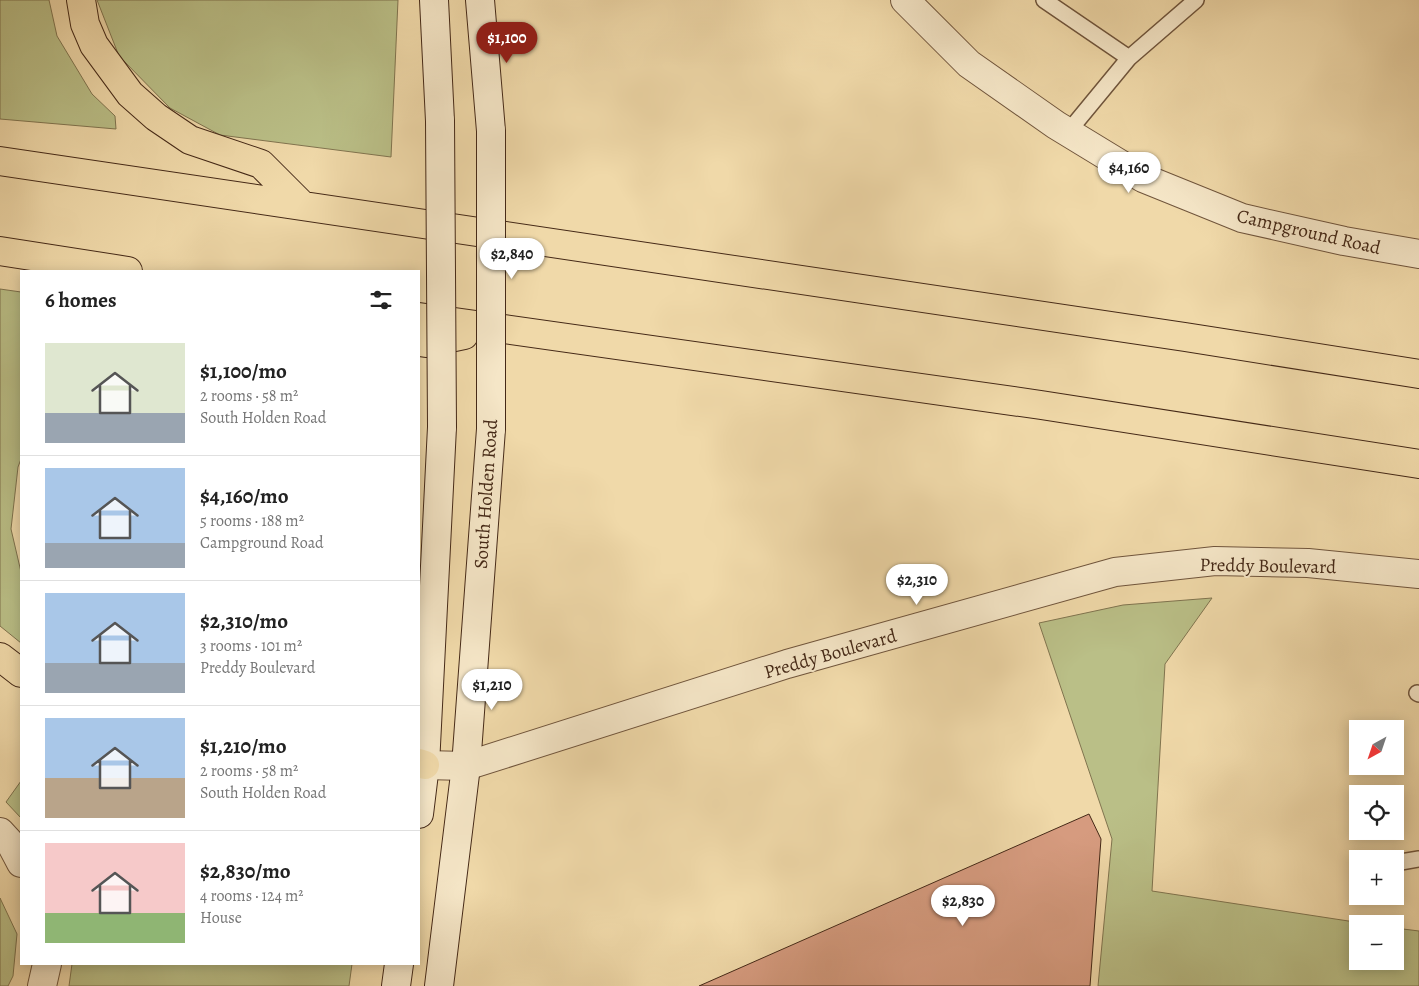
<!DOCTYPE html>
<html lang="en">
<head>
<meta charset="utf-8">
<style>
  body { margin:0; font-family:Alegreya,serif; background:#f2f2f2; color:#222; height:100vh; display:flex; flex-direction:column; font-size:19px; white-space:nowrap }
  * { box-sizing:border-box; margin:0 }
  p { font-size:16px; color:#767676 }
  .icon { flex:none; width:28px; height:28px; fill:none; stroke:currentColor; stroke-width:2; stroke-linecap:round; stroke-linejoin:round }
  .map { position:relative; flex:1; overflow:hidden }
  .details { position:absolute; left:20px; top:270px; width:400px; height:695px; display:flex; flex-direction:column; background:#fff; border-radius:0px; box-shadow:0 2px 12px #0003 }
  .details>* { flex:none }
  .needle { width:32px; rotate:220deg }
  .tools { position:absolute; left:1349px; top:720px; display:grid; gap:10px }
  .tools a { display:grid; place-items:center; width:55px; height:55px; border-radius:0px; background:#fff; box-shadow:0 2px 12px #0003; font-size:25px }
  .price { position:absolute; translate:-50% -42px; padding:0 11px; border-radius:18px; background:#fff; color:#222; font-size:16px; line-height:32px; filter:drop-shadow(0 1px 2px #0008) }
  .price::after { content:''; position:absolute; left:50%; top:30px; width:15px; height:11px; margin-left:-8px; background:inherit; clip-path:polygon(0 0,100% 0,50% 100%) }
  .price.selected { background:#8f2418; color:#fff }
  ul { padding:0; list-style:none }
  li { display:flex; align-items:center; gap:15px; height:125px; padding:0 25px }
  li+li { border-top:1px solid #e0e0e0 }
  li span { display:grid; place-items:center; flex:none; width:140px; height:100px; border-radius:0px; color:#555 }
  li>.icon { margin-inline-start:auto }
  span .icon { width:60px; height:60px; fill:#fffc; stroke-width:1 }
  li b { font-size:21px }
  h2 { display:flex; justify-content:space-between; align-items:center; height:60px; padding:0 25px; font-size:21px }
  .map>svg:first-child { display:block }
</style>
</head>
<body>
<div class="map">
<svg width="1419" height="986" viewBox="0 0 1419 986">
  <rect width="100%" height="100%" fill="#f0d9a9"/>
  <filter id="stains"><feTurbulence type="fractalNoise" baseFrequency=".004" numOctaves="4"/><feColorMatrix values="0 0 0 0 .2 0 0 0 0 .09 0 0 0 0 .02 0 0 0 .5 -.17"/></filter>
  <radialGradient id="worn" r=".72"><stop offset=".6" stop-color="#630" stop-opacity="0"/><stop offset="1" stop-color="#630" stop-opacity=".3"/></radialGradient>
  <!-- green -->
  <path fill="#babf87" stroke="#80744f" d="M 0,0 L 49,0 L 57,36 L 92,94 L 115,116 L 116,129 L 0,119 Z
    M 97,0 L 398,0 L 391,157 L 220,135 L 170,108 L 119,56 Z
    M 0,289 L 21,292 L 21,459 L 18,467 L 11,529 L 21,572 L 21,643 L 0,626 Z
    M 1212,598 L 1165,664 L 1152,891 L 1368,924 L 1358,924 L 1358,961 L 1395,961 L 1395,928 L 1419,931 L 1419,986 L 1098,986 L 1112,839 L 1039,623 L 1123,605 Z
    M 21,781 L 21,818 L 6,802 Z
    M 0,898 L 17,934 L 13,976 L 8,986 L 0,986 Z
    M 72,964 L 352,964 L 349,986 L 69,986 Z"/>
  <!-- building -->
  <path fill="#d69b7f" stroke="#452917" d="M 1089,814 L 1101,839 L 1090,986 L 699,986 Z"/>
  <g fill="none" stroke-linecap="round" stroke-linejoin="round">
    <defs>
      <path id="lane" d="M 1044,0 L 1129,58 L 1068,132
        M 1129,58 L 1196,0
        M 1417,693 L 1419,694
        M 1395,863 L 1419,859"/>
      <path id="street" d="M 905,0 L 969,64 L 1056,125 L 1143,178 L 1242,218 L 1344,241 L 1419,254
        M 425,765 L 466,766 L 787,664 L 1115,572 L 1215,561 L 1308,563 L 1419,574
        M 0,832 L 11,844 L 21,863
        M 42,986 L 47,964"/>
      <path id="secondary" d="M 434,0 L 440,121
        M 480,0 L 491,131
        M 419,814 L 425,765 L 442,427
        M 396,986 L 399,964
        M 439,986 L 466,766 L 491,429"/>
      <path id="highway" d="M 81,0 L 85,24 L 94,45 L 130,94 L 156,117 L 190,140 L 261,164 L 301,204
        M 0,161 L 1185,337 L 1419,374
        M 0,251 L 128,271
        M 419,317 L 1041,405 L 1419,464
        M 419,342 L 426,343 L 464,335
        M 0,657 L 21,673
        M 419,763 L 425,765"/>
    </defs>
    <!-- lane casing -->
    <use href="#lane" stroke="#70553c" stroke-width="18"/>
    <!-- street casing -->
    <use href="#street" stroke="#70553c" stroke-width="30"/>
    <!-- secondary casing -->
    <use href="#secondary" stroke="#452917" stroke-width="30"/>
    <!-- highway casing -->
    <use href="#highway" stroke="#452917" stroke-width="30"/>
    <!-- lane -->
    <use href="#lane" stroke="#f5e6c7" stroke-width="15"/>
    <!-- street -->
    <use href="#street" stroke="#f5e6c7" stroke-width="28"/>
    <!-- secondary -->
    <use href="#secondary" stroke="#f5e6c7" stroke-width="28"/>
    <!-- highway -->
    <use href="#highway" stroke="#f0d9a9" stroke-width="28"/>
    <defs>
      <path id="secondary-bridge" d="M 440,121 L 442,427
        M 491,429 L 491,131"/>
    </defs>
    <!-- secondary-bridge casing -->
    <use href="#secondary-bridge" stroke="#452917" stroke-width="30" stroke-linecap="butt"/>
    <!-- secondary-bridge -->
    <use href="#secondary-bridge" stroke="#f5e6c7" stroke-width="28"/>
  </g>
  <g text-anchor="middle" stroke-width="4" stroke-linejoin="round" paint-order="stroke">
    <!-- street labels -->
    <g font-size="19" fill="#452917" stroke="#f5e6c7">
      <text transform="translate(1309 231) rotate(13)" y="7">Campground Road</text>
      <text transform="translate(485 494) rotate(-86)" y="7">South Holden Road</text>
      <text transform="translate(1268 565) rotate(1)" y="7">Preddy Boulevard</text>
      <text transform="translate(830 653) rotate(-16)" y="7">Preddy Boulevard</text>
    </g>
  </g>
  <rect width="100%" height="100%" filter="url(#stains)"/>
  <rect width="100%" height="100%" fill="url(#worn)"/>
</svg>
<div class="tools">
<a><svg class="needle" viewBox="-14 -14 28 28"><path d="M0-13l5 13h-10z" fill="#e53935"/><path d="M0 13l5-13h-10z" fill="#767676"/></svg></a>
<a><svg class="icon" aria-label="locate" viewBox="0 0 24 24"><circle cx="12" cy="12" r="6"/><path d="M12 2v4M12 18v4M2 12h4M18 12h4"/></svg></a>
<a>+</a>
<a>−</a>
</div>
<b class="price selected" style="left:507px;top:64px">$1,100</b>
<b class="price" style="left:1129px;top:194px">$4,160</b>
<b class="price" style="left:512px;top:280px">$2,840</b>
<b class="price" style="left:917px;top:606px">$2,310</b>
<b class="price" style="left:492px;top:711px">$1,210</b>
<b class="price" style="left:963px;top:927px">$2,830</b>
<section class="details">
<h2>6 homes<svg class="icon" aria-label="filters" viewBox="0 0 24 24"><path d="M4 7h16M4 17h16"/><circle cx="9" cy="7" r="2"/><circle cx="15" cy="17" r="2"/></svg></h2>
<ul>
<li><span style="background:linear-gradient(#dfe7d0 70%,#9aa5b1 0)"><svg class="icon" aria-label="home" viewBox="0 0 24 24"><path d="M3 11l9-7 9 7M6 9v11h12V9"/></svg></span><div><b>$1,100/mo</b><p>2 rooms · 58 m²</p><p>South Holden Road</p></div></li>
<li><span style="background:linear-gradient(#a9c7e8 75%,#9aa5b1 0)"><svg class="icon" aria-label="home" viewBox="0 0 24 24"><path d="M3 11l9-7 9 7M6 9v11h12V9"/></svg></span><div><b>$4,160/mo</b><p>5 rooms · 188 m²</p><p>Campground Road</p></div></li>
<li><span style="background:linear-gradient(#a9c7e8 70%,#9aa5b1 0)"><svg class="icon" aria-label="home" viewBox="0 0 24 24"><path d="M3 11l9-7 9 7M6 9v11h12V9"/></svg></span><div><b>$2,310/mo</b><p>3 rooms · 101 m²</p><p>Preddy Boulevard</p></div></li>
<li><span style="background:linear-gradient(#a9c7e8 60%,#b9a48a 0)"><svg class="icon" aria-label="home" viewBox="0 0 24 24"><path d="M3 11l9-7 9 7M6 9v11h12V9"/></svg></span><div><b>$1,210/mo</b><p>2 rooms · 58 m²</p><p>South Holden Road</p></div></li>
<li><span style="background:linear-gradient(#f6c9c9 70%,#8fb573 0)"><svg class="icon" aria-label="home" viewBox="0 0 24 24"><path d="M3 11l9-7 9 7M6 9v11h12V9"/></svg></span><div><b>$2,830/mo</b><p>4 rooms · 124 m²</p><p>House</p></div></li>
</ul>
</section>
</div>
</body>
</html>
